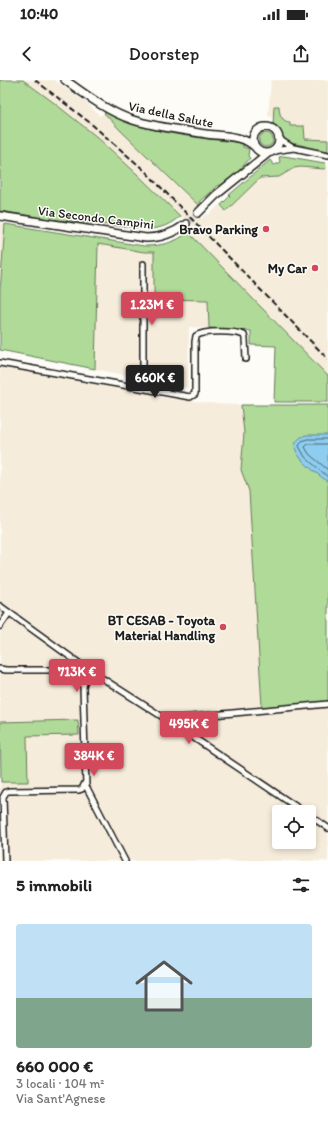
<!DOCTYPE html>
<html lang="it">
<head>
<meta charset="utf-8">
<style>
  body { margin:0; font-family:Itim,sans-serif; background:#f6f6f6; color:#222; height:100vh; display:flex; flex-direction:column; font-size:15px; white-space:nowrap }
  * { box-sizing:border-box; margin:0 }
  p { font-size:13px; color:#767676 }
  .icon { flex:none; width:22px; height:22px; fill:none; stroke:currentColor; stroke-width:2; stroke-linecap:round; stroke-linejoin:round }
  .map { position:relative; height:781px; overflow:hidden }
  .details { display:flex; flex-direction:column; background:#fff; flex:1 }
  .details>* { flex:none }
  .buttons { position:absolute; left:272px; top:725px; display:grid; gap:8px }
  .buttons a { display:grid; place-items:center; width:44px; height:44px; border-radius:4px; background:#fff; box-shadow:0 2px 6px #0003; font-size:20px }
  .price { position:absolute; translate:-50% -34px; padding:0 9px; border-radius:4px; background:#d1495b; color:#fff; font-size:13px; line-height:26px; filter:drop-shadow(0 1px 2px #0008) }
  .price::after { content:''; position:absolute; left:50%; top:24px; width:12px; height:9px; margin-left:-6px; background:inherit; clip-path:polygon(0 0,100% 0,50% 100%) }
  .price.active { background:#222; color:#fff }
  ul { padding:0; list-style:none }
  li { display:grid; align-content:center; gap:8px; height:212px; padding:0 16px }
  li span { display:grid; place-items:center; height:124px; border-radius:4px; color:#555 }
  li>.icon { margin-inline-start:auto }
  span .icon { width:72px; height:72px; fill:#fffc; stroke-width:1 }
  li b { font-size:17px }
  h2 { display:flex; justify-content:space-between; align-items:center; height:48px; padding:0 16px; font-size:17px }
  .status { display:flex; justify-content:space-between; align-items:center; height:28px; padding:0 20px; background:#fff; direction:ltr }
  .status svg { height:11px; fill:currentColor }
  header { display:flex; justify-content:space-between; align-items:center; height:52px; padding:0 16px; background:#fff; font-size:18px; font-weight:600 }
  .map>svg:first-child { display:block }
</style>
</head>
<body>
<div class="status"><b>10:40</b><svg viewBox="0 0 49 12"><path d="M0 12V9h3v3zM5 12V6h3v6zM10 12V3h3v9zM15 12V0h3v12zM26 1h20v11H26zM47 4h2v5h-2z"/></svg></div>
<header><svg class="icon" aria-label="back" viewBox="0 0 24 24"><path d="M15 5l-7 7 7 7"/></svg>Doorstep<svg class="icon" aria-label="share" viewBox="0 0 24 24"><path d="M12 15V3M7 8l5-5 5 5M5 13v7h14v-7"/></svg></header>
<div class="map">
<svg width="328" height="781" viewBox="0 0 328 781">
  <rect width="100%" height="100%" fill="#fdfcf7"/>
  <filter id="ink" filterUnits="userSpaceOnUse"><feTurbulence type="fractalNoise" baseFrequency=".025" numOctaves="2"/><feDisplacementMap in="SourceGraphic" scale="8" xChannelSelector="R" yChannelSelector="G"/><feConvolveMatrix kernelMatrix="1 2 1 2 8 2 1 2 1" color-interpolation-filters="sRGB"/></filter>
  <g filter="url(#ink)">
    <!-- built -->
    <path fill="#f6ecdb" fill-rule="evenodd" d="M 23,0 L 54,0 L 86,22 L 100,36 L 104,33 L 121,51 L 199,126 L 193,131 L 201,139 L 207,134 L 209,135 L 220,124 L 226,131 L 259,98 L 279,97 L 294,88 L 301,86 L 324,89 L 326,87 L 328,87 L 328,296 L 192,157 L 188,152 L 194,147 L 186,139 L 184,140 L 137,94 L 97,57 L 53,22 Z
      M 271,0 L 328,0 L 328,66 L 304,62 L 275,37 L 268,36 Z
      M 0,143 L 5,144 L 0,211 Z
      M 98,164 L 144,172 L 154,172 L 154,219 L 208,220 L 209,248 L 189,247 L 188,308 L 95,289 Z
      M 0,286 L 168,318 L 217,324 L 241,325 L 244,353 L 241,390 L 249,411 L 262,626 L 328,622 L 328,781 L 0,781 ZM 279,732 L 309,732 L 309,762 L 279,762 Z"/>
    <!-- green -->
    <path fill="#afda98" stroke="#667b5a" d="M 0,0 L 23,0 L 53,22 L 97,57 L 137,94 L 180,136 C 170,145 162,148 149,149 L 58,140 L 0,131 Z
      M 274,26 L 279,26 C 279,34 282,42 290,42 L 290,46 L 304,46 L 305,59 L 328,60 L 328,71 L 287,62 L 273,45 Z
      M 106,32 C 143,53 200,58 243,63 L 243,67 L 249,69 L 248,76 L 250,78 L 239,91 L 221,106 L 218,105 L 199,122 L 199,126 L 121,51 L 104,33 Z
      M259 60a7 7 0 1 1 14 0a7 7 0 1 1-14 0Z
      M 284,76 L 325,83 L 326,87 L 324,89 L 301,87 L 294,88 L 279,97 L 260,98 L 226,131 L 221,125 L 230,116 L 229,115 L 270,80 L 274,85 L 280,82 L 279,77 Z
      M 5,144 L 144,166 C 160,166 176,163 188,152 L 328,296 L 328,322 L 274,322 L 276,266 L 251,265 L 251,251 L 209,248 L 208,220 L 154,219 L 154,172 L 144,172 L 98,164 L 95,289 L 0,270 L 0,211 Z
      M 241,325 L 328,325 L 328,622 L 262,627 L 249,411 L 241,390 L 244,353 Z
      M 78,640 L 79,655 L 27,656 L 28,702 L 1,702 L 0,642 Z"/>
    <!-- water -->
    <path fill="#8ecdef" stroke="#60869b" d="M 306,355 L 328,355 L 328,402 C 317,393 276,366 306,355 Z"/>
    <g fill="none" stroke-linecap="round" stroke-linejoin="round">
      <!-- shore -->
      <path stroke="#4a6370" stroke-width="1" d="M 328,359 L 307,359 L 302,361 L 299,366 L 305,377 L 328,397
        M 328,364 L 308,364 L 305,367 L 309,374 L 328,390"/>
      <!-- secondary-tunnel -->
      <path stroke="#dbdad6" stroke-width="7" stroke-dasharray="7 3.5" stroke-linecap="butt" d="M 186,144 L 198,133"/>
      <defs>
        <path id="street" d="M 279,57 L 282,61 L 293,68
          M 273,71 L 294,68 L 328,75
          M 0,283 L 190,317 L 195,314 L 195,262 L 196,256 C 204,250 235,251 244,255 L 245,259 L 246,279
          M 143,308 L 143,184
          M 0,526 L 83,586 L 169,641 L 304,732
          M 0,546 L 9,533
          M 83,586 L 81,596 L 83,607 L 85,599 L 95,594
          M 0,589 L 6,590 L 74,590 L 81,596
          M 83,607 L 86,706 L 125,781
          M 169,641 L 181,638 L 328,624
          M 309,735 L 328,748
          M 5,781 L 3,717 L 6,712 L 9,711 L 79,710 L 82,709 L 85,703"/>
        <path id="secondary" d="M 65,0 C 86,15 108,32 133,40 C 156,47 182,50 206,54 C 221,56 243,55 255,67
          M253 60a13 13 0 1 1 26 0a13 13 0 1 1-26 0Z
          M 198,133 L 216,115 L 267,74
          M 0,136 L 146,158 C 161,158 174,153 186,144"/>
      </defs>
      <!-- street casing -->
      <use href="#street" stroke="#1c1c1c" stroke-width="8"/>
      <!-- secondary casing -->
      <use href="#secondary" stroke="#1c1c1c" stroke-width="10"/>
      <!-- street -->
      <use href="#street" stroke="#fdfcf7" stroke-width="5"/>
      <!-- secondary -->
      <use href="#secondary" stroke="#fdfcf7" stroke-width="7"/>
      <!-- rail -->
      <path stroke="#1c1c1c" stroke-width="2" stroke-dasharray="6 3" stroke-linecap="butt" d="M 35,0 L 89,42 L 144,90 L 328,279"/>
    </g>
  </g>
  <!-- markers -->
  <g fill="#d1495b" stroke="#fdfcf7" stroke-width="1.5">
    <circle cx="266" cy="149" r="4"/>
    <circle cx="315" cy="188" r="4"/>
    <circle cx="223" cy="547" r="4"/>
  </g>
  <g text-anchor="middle" stroke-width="3" stroke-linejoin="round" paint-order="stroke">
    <!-- street labels -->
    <g font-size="13" fill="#1c1c1c" stroke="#fdfcf7">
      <text transform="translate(171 34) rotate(12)" y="5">Via della Salute</text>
      <text transform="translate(96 137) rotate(7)" y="5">Via Secondo Campini</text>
    </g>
    <!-- poi labels -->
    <g font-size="13" font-weight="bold" fill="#1c1c1c" stroke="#fdfcf7" text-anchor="end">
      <text x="258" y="154">Bravo Parking</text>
      <text x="307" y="193">My Car</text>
      <text x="215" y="545">BT CESAB - Toyota<tspan x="215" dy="15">Material Handling</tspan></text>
    </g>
  </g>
</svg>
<div class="buttons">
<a><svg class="icon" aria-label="locate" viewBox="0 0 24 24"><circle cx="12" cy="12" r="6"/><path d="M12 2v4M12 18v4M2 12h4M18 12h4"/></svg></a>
</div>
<b class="price" style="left:152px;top:246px">1.23M €</b>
<b class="price active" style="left:155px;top:319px">660K €</b>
<b class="price" style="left:77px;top:613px">713K €</b>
<b class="price" style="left:189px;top:665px">495K €</b>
<b class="price" style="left:94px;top:697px">384K €</b>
</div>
<section class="details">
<h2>5 immobili<svg class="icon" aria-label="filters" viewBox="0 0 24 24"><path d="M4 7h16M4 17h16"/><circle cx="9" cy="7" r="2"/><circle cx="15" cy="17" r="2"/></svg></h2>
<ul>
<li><span style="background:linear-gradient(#bfe0f5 60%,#7fa58c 0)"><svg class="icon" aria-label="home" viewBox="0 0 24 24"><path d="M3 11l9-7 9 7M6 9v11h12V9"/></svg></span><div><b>660 000 €</b><p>3 locali · 104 m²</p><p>Via Sant'Agnese</p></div></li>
</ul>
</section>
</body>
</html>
